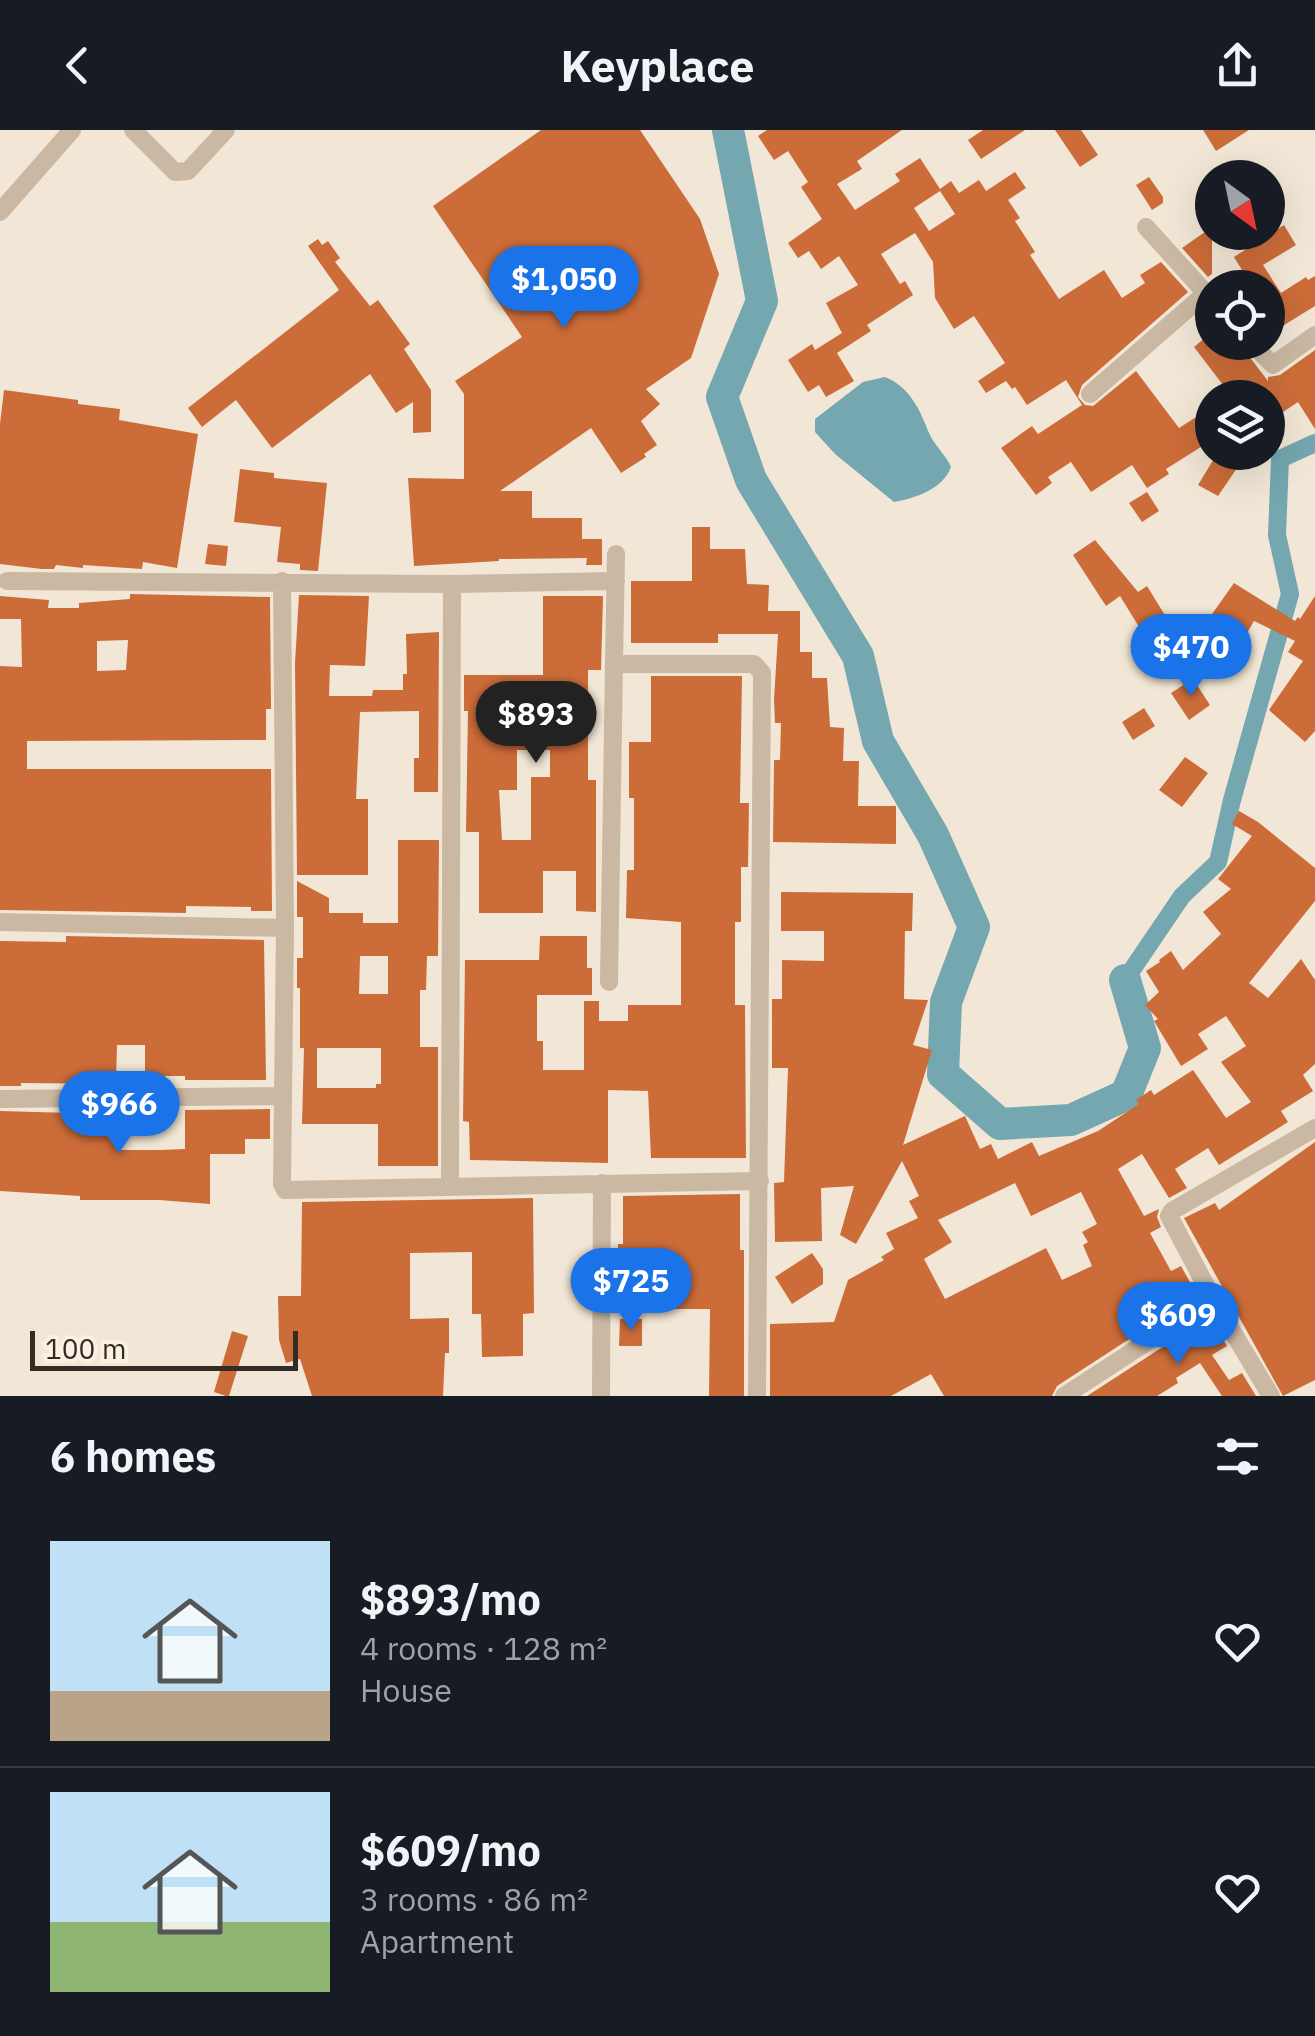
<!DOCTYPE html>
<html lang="en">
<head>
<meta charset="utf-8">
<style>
  body { margin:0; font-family:"IBM Plex Sans",sans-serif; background:#242831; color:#f1f3f6; height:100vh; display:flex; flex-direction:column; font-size:38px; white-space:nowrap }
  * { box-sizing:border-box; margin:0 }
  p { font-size:32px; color:#9ea1a6 }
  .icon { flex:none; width:55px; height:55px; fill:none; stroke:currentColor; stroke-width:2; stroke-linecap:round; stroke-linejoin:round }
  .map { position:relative; height:1266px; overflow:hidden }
  .details { display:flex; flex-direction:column; background:#171b24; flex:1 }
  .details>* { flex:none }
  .needle { width:65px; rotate:147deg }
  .tools { position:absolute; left:1195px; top:30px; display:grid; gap:20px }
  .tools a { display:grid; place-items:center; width:90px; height:90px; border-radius:50%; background:#171b24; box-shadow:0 10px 40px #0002; font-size:50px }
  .scale { position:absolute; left:30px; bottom:25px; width:268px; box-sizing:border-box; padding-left:10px; border:5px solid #342b25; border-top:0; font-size:28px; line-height:35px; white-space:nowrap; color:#342b25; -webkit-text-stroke:8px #faf1e2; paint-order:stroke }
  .price { position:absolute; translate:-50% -85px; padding:0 22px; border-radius:35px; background:#1a73e8; color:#fff; font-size:32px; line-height:65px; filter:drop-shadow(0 2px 5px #0008) }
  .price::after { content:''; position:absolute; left:50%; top:60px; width:30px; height:22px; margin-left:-15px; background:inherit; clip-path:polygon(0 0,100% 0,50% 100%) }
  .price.selected { background:#222; color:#fff }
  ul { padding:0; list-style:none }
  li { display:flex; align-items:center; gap:30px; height:250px; padding:0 50px }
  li+li { border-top:2px solid #363941 }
  li span { display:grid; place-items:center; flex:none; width:280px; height:200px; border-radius:0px; color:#555 }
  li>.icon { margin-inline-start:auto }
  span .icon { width:120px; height:120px; fill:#fffc; stroke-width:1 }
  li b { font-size:42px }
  h2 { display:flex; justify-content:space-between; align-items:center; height:120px; padding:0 50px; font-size:42px }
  header { display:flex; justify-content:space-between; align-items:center; height:130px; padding:0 50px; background:#171b24; font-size:45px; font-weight:700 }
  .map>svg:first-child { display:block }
</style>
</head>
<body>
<header><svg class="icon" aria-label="back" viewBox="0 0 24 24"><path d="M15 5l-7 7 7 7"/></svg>Keyplace<svg class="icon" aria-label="share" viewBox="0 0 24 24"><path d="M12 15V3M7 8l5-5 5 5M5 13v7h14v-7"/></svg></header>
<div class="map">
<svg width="1315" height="1266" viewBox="0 0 1315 1266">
  <rect width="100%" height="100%" fill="#f2e7d6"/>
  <!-- water -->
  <path fill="#74a7b0" d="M 885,247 C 910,257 920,280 929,303 C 934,315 946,325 951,337 C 943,359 916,368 894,372 L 835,324 L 815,302 L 815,289 L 863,252 Z"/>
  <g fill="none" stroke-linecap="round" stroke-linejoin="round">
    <!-- canal -->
    <path stroke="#74a7b0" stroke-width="18" d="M 1125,850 L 1182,766 L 1218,732 L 1232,670 L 1290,464 L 1277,405 L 1280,329 L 1315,313"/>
    <!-- river -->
    <path stroke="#74a7b0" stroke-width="32" d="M 728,0 L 762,171 L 722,267 L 751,350 L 858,526 L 878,611 L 933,705 L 974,797 L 946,872 L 943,944 L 1000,994 L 1071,990 L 1126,965 L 1145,918 L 1125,850"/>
  </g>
  <!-- building -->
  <path fill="#cc6c39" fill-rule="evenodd" d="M 541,0 L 640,0 L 700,89 L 719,144 L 691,228 L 646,259 L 660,274 L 641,291 L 657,315 L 644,324 L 646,327 L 621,343 L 591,298 L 500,361 L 532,361 L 532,388 L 582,388 L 582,409 L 602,409 L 602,435 L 586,435 L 587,428 L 499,429 L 499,431 L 414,436 L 408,348 L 464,349 L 464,264 L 455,251 L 522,207 L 433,76 Z
    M 767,0 L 902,0 L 857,31 L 862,39 L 837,54 L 855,80 L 900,51 L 895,44 L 920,28 L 940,59 L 951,51 L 959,63 L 979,50 L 986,61 L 1015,42 L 1026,58 L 1008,70 L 1020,88 L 1015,91 L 1035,122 L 1030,125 L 1059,169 L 1104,140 L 1122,168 L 1145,153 L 1140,145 L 1161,132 L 1188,162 L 1082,255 L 1078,267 L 1085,275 L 1093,276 L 1136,241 L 1179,298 L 1212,277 L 1212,310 L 1166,339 L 1169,344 L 1147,358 L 1132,335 L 1091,362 L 1071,332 L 1048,347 L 1052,353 L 1036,365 L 1001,318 L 1032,296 L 1038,304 L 1082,275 L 1066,250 L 1027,275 L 1015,257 L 1012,259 L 1006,251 L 986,263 L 978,251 L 1005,233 L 974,186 L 954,199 L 935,168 L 933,132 L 915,103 L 881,124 L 900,154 L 905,151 L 913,165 L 867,195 L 871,201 L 837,223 L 854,251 L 826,267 L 819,255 L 808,262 L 788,230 L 812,214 L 815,220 L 842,203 L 826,173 L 858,155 L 839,126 L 821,139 L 809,121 L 798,128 L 788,113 L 822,89 L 801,57 L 808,52 L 788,21 L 774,30 L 758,6 ZM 940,61 L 955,84 L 929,101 L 914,78 Z
    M 983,0 L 1025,0 L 981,29 L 968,10 Z
    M 1055,0 L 1081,0 L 1098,25 L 1080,37 Z
    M 1203,0 L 1249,0 L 1216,21 Z
    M 1149,47 L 1163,67 L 1163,73 L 1152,80 L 1136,55 Z
    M 1284,95 L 1296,115 L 1263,135 L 1281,163 L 1306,147 L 1308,150 L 1315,146 L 1315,176 L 1268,205 L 1268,158 L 1253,158 L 1234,127 Z
    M 1212,97 L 1212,144 L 1208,147 L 1182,118 Z
    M 318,109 L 322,115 L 328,111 L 340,128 L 335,132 L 370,176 L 378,170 L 410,214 L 404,219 L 431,260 L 431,302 L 413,303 L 413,272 L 396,283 L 370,244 L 272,318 L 236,270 L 202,297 L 188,278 L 339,160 L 308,116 Z
    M 1212,202 L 1212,212 L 1238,212 L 1268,251 L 1268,247 L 1280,245 L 1315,220 L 1315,299 L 1298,272 L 1268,292 L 1268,268 L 1233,268 L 1194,217 Z
    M 4,260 L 78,270 L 78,274 L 120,279 L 119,290 L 198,304 L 177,438 L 143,432 L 142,439 L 83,435 L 83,438 L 56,435 L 54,439 L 42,439 L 0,434 L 0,294 Z
    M 1218,322 L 1248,322 L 1218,366 L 1198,355 Z
    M 240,339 L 274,343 L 274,348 L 327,353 L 318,441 L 300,440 L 300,434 L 277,432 L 281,397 L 234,392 Z
    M 1147,362 L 1159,381 L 1142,392 L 1129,373 Z
    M 692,397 L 710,397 L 710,419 L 745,419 L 747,454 L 769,455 L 768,481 L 800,481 L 800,522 L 812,522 L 812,548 L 827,548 L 830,597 L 844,598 L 843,631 L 859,631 L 858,676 L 896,676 L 896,714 L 773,712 L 774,630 L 780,630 L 781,593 L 775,593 L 774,570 L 778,504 L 718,504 L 718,513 L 631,513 L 631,451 L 692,451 Z
    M 1095,410 L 1138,462 L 1147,456 L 1184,516 L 1160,531 L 1120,466 L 1106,476 L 1073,425 Z
    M 208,414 L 228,416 L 226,436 L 205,434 Z
    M 1234,453 L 1295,491 L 1298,487 L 1300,489 L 1315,466 L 1315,601 L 1305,612 L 1269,580 L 1303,531 L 1288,522 L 1295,511 L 1254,491 L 1244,508 L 1210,487 Z
    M 130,464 L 270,467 L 271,579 L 266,579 L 266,610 L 27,611 L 27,639 L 271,639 L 272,781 L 251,781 L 251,777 L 186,776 L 186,783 L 0,780 L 0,536 L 22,537 L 21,489 L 0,489 L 0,466 L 49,470 L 48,478 L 79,478 L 79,473 L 130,469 ZM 128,510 L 126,540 L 97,541 L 97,511 Z
    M 299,465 L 369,466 L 365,536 L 330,535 L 329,566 L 372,566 L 373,560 L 403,560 L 403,544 L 407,544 L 406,504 L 439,502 L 438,662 L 414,662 L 414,628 L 419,628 L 419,581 L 360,582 L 356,669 L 368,669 L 368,745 L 297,745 L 295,533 Z
    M 543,466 L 603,466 L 601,540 L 588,540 L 588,650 L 596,650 L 596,782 L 576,781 L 576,741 L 543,741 L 543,783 L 479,783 L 479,702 L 466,702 L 468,581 L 464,581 L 464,545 L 543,545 ZM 517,620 L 550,620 L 550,647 L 531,647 L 531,710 L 502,710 L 499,660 L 517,660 Z
    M 651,546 L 742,546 L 740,673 L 749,673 L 748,737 L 741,737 L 741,792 L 735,792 L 735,875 L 745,875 L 746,1028 L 651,1028 L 648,961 L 608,960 L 608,1033 L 470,1030 L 469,992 L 463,991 L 465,830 L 539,830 L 540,806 L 587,806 L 587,838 L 592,838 L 592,865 L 537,865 L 537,911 L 543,911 L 543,940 L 584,940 L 584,871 L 599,871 L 599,891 L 628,891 L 628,875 L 681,875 L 681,792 L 626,788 L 627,740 L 634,740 L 634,668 L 629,668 L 629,612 L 651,612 Z
    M 1193,549 L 1210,575 L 1189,590 L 1171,563 Z
    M 1144,578 L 1155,596 L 1133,610 L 1122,592 Z
    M 1185,627 L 1208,643 L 1182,677 L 1159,660 Z
    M 1239,681 L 1258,692 L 1315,738 L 1315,771 L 1249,853 L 1268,868 L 1301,829 L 1315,850 L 1315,934 L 1303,945 L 1313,961 L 1281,981 L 1288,992 L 1219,1035 L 1208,1018 L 1175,1039 L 1187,1058 L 1169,1068 L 1142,1024 L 1118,1039 L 1144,1086 L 1159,1079 L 1157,1087 L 1161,1097 L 1150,1103 L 1171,1141 L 1181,1136 L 1197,1165 L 1057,1256 L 1052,1266 L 944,1266 L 931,1244 L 891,1266 L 770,1266 L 770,1194 L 834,1192 L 848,1150 L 884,1130 L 881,1127 L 894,1119 L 886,1103 L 918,1088 L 909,1071 L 919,1066 L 902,1031 L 856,1114 L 840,1105 L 854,1056 L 821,1058 L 822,1111 L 775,1112 L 774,1053 L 784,1052 L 788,938 L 772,938 L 772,869 L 782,869 L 782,830 L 824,831 L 824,801 L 781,801 L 781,762 L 913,763 L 912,801 L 905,801 L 904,869 L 928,870 L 913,915 L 932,920 L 903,1015 L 965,986 L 980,1019 L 991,1014 L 998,1029 L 1032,1012 L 1039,1026 L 1098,1001 L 1139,974 L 1136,970 L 1151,960 L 1154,965 L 1193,940 L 1226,988 L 1251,972 L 1221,932 L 1246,916 L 1226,886 L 1198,904 L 1208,919 L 1181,936 L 1154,891 L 1158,889 L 1145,875 L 1159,862 L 1146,841 L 1160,832 L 1159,830 L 1171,821 L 1183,840 L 1221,804 L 1203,782 L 1231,759 L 1218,749 L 1252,706 L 1232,694 ZM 1015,1053 L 1031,1086 L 1081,1062 L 1097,1094 L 1082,1102 L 1088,1112 L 1083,1115 L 1092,1136 L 1062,1150 L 1046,1118 L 945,1169 L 924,1129 L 952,1112 L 938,1090 Z
    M 398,710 L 439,710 L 438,826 L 427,826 L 426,860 L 420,860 L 420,917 L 438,917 L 438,1036 L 378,1036 L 378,994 L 302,994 L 304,918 L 300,918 L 300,858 L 297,858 L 297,828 L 303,828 L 303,787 L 297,787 L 297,751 L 329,768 L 329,783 L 363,783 L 363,793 L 398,793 ZM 360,826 L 388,826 L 388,864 L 359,864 ZM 317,918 L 381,918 L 381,954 L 376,954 L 376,958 L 317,958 Z
    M 66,806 L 264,810 L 266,950 L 185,950 L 185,946 L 145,946 L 145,915 L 117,915 L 116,954 L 21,953 L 21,956 L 0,956 L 0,811 L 66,812 Z
    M 270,979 L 270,1009 L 245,1009 L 245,1024 L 210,1024 L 210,1074 L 159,1070 L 80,1070 L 80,1066 L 0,1061 L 0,981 L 71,983 L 71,988 L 102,988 L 102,983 L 117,983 L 117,1020 L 160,1020 L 185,1019 L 185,980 Z
    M 1315,1012 L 1315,1250 L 1283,1266 L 1184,1088 L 1215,1073 L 1219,1080 Z
    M 740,1064 L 740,1120 L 744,1120 L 744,1266 L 709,1266 L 710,1179 L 630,1179 L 631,1155 L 618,1155 L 618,1114 L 623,1114 L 623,1066 Z
    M 533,1068 L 534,1183 L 523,1184 L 523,1226 L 482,1227 L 481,1184 L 472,1184 L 472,1122 L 410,1123 L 410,1189 L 449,1188 L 449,1223 L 445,1223 L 443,1266 L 312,1266 L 300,1229 L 286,1233 L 279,1210 L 278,1166 L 301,1166 L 302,1072 Z
    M 812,1123 L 823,1139 L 823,1154 L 792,1174 L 775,1147 Z
    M 1209,1187 L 1227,1216 L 1212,1225 L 1229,1250 L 1242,1243 L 1256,1266 L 1222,1266 L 1200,1233 L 1176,1248 L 1178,1253 L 1157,1266 L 1087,1266 Z
    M 620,1189 L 642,1189 L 642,1216 L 619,1216 Z
    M 232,1201 L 248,1206 L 229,1266 L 226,1266 L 214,1262 Z"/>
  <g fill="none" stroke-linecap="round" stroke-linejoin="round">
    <!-- street -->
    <path stroke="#cab8a2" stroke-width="18" d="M 133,0 L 175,42 L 188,41 L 226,0
      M 0,82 L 72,0
      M 1146,97 L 1212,170
      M 1250,212 L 1273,235 L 1315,205
      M 1090,264 L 1206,163
      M 7,451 L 452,454 L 616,451
      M 282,451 L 285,798 L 282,1054 L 285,1060 L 760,1051
      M 614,534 L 616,424
      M 0,792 L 285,798
      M 609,852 L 614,534 L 754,534 L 762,543 L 757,1266
      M 0,969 L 283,966
      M 450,1056 L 452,454
      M 601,1266 L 602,1053
      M 1064,1266 L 1213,1169
      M 1271,1266 L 1213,1169 L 1169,1086 L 1172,1081 L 1315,998"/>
  </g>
</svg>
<div class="tools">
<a><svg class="needle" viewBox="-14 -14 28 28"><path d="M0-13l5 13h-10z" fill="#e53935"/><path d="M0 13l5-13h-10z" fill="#9ea1a6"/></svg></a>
<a><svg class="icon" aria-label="locate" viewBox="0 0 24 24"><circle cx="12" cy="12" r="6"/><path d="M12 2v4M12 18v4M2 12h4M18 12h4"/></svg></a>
<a><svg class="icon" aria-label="layers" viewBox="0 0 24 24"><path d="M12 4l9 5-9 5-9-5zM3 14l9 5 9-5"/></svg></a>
</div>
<div class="scale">100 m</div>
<b class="price" style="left:564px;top:201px">$1,050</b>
<b class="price" style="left:1191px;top:569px">$470</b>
<b class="price selected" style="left:536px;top:636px">$893</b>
<b class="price" style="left:119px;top:1026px">$966</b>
<b class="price" style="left:631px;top:1203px">$725</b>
<b class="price" style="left:1178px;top:1237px">$609</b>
</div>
<section class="details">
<h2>6 homes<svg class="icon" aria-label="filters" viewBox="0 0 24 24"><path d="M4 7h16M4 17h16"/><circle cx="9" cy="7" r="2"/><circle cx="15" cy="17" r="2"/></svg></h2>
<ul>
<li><span style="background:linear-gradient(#bfe0f5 75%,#b9a48a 0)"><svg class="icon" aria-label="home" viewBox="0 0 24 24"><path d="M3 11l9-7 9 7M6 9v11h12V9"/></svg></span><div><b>$893/mo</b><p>4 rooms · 128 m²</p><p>House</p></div><svg class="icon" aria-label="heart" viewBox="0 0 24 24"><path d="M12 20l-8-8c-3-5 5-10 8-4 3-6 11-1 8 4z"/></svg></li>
<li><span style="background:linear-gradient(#bfe0f5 65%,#8fb573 0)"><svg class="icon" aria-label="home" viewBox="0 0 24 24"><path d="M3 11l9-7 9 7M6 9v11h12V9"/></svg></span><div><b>$609/mo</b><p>3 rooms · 86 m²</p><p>Apartment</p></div><svg class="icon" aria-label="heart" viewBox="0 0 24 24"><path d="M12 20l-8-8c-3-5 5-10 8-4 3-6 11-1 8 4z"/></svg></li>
</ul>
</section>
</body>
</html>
